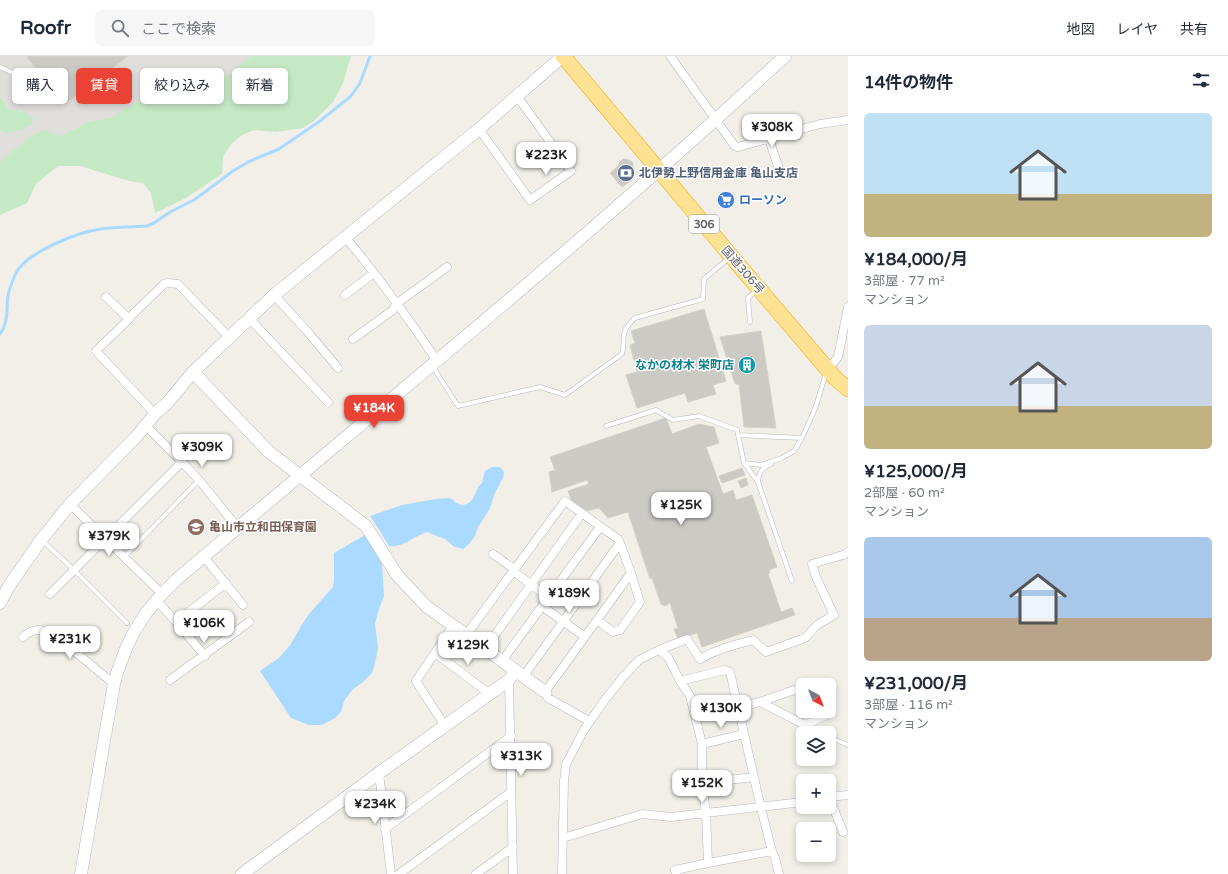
<!DOCTYPE html>
<html lang="ja">
<head>
<meta charset="utf-8">
<style>
  body { margin:0; font-family:"Varela Round","Noto Sans JP",sans-serif; background:#f6f6f7; color:#1f2937; height:100vh; display:flex; flex-direction:column; font-size:15px; white-space:nowrap }
  * { box-sizing:border-box; margin:0 }
  p { font-size:13px; color:#747a83 }
  .icon { flex:none; width:22px; height:22px; fill:none; stroke:currentColor; stroke-width:2; stroke-linecap:round; stroke-linejoin:round }
  .map { position:relative; flex:1; overflow:hidden }
  .sheet { display:flex; flex-direction:column; background:#fff; width:380px }
  .sheet>* { flex:none }
  .guide { position:absolute; left:12px; top:12px; width:380px; height:36px; display:flex; gap:8px }
  .needle { width:26px; rotate:138deg }
  .buttons { position:absolute; left:796px; top:622px; display:grid; gap:8px }
  .buttons a { display:grid; place-items:center; width:40px; height:40px; border-radius:6px; background:#fff; box-shadow:0 2px 6px #0003; font-size:20px }
  .price { position:absolute; translate:-50% -34px; padding:0 9px; border-radius:8px; background:#fff; color:#222; font-size:13px; line-height:26px; filter:drop-shadow(0 1px 2px #0008) }
  .price::after { content:''; position:absolute; left:50%; top:24px; width:12px; height:9px; margin-left:-6px; background:inherit; clip-path:polygon(0 0,100% 0,50% 100%) }
  .price.current { background:#ea4335; color:#fff }
  ul { padding:0; list-style:none }
  li { display:grid; align-content:center; gap:8px; height:212px; padding:0 16px }
  li span { display:grid; place-items:center; height:124px; border-radius:6px; color:#555 }
  li>.icon { margin-inline-start:auto }
  span .icon { width:72px; height:72px; fill:#fffc; stroke-width:1 }
  li b { font-size:17px }
  h2 { display:flex; justify-content:space-between; align-items:center; height:48px; padding:0 16px; font-size:17px }
  .tag { padding:0 14px; border-radius:6px; background:#fff; box-shadow:0 2px 6px #0003; font-size:14px; line-height:36px }
  .tag.current { background:#ea4335; color:#fff }
  header { display:flex; align-items:center; gap:24px; box-sizing:border-box; height:56px; padding:0 20px; background:#fff; border-bottom:1px solid #e0e1e3 }
  header strong { font-size:19px }
  nav { display:flex; gap:22px; margin-inline-start:auto; font-size:14px }
  .search { width:280px; height:36px; background:#f6f6f7; display:flex; align-items:center; gap:10px; box-sizing:border-box; padding:0 14px; border-radius:6px; color:#747a83; font-size:15px }
  main { display:flex; flex:1; min-height:0 }
  .map>svg:first-child { display:block }
</style>
</head>
<body>
<header>
<strong>Roofr</strong>
<div class="search"><svg class="icon" aria-label="search" viewBox="0 0 24 24"><circle cx="10" cy="10" r="6"/><path d="M15 15l6 6"/></svg>ここで検索</div>
<nav><a>地図</a><a>レイヤ</a><a>共有</a></nav>
</header>
<main>
<div class="map">
<svg width="848" height="818" viewBox="0 0 848 818">
  <rect width="100%" height="100%" fill="#f1efe8"/>
  <!-- industrial -->
  <path fill="#e0deda" d="M 0,0 L 251,0 L 230,18 L 198,37 L 181,31 L 164,14 L 141,44 L 111,63 L 88,66 L 61,80 L 29,81 L 0,106 L 0,75 L 3,76 L 23,56 L 7,53 L 6,47 L 0,41 Z"/>
  <!-- green -->
  <path fill="#c5e8c5" d="M 251,0 L 351,0 L 343,27 L 333,46 L 315,64 L 303,72 L 276,76 L 254,74 L 242,79 L 231,88 L 223,101 L 222,118 L 186,142 L 155,157 L 151,137 L 143,127 L 129,125 L 80,110 L 58,110 L 36,128 L 27,147 L 0,159 L 0,106 L 29,81 L 44,74 L 61,80 L 88,66 L 111,62 L 140,44 L 164,14 L 181,31 L 190,28 L 198,37 L 230,18 Z
    M 0,41 L 6,47 L 7,53 L 23,56 L 33,62 L 32,69 C 23,73 10,79 0,75 Z"/>
  <!-- water -->
  <path fill="#aadaff" d="M 492,411 L 500,411 L 504,416 L 503,422 L 495,437 L 489,454 L 478,471 L 475,480 L 469,488 L 463,493 L 453,490 L 445,483 L 427,476 C 414,480 403,492 389,490 L 380,475 L 370,460 L 402,449 L 436,443 L 449,442 L 453,444 L 456,447 L 462,449 L 467,448 L 472,444 L 479,430 L 482,427 L 485,415 Z
    M 365,479 L 382,508 L 384,540 L 379,553 L 375,567 L 378,593 L 375,607 L 372,617 L 363,626 L 353,633 L 344,645 L 341,656 L 335,662 L 322,669 L 309,669 L 291,662 L 260,615 L 279,602 L 291,588 L 301,570 L 309,558 L 333,531 L 334,525 L 334,497 Z"/>
  <g fill="none" stroke-linecap="round" stroke-linejoin="round">
    <!-- stream -->
    <path stroke="#aadaff" stroke-width="3" d="M 0,278 C 9,266 6,253 8,240 C 9,233 12,226 15,219 C 24,197 78,176 101,173 C 116,171 132,171 147,170 L 154,167 L 170,156 L 194,144 L 233,115 L 248,106 L 279,93 L 320,65 L 351,40 L 360,27 L 370,0"/>
  </g>
  <!-- building -->
  <path fill="#cccac5" stroke="#d6d1c6" d="M 29,0 L 128,0 L 65,48 L 27,1 Z
    M 623,103 L 626,103 L 629,104 L 633,107 L 633,112 L 634,112 L 632,124 L 622,131 L 610,117 L 619,109 L 619,107 Z
    M 704,253 L 726,325 L 713,329 L 716,338 L 688,346 L 685,337 L 637,352 L 626,319 L 637,316 L 630,289 L 635,287 L 631,275 Z
    M 761,275 L 776,372 L 744,371 L 739,328 L 735,328 L 720,281 Z
    M 666,362 L 672,378 L 699,368 L 714,371 L 719,387 L 706,391 L 723,438 L 733,434 L 736,444 L 752,439 L 777,511 L 769,514 L 770,517 L 768,517 L 781,556 L 792,552 L 795,559 L 702,591 L 697,577 L 678,583 L 674,573 L 678,572 L 670,547 L 665,550 L 661,548 L 652,522 L 650,523 L 628,456 L 608,462 L 599,452 L 586,455 L 572,446 L 568,435 L 589,428 L 587,424 L 552,436 L 549,416 L 555,414 L 550,401 Z
    M 742,412 L 745,419 L 722,427 L 719,420 Z
    M 746,422 L 748,429 L 741,432 L 738,425 Z"/>
  <g fill="none" stroke-linecap="round" stroke-linejoin="round">
    <defs>
      <path id="lane" d="M 0,11 L 20,20
        M 750,266 L 748,242 L 756,235
        M 433,311 L 458,350 L 540,331 L 565,339 L 622,298 C 624,292 623,285 624,278 C 625,271 630,267 635,262 L 703,243 L 704,223 L 729,202
        M 606,370 L 656,354 L 673,364 L 699,360 L 737,374 L 744,407 L 761,409 L 782,402 L 794,395 L 802,382 L 815,353 L 826,317
        M 738,379 L 802,382
        M 744,407 L 758,426
        M 771,408 C 762,412 759,416 758,426 L 792,525
        M 43,485 L 74,514 L 127,567
        M 124,501 L 199,424
        M 805,670 L 820,677
        M 829,681 L 848,689"/>
      <path id="street" d="M 670,0 L 734,89 L 737,91 L 742,90 L 820,68 L 848,64
        M 479,73 L 530,144 L 571,115 L 517,40
        M 769,83 L 781,119
        M 345,181 C 378,220 408,262 437,305
        M 274,239 L 307,275 L 338,312
        M 345,239 L 374,217
        M 106,241 L 129,263
        M 249,262 L 328,346
        M 353,283 L 393,254 L 396,248 L 447,211
        M 828,313 L 838,301 L 848,251
        M 155,358 L 96,295 L 129,263 L 131,260 L 164,228 L 168,227 L 178,228 L 229,281
        M 146,370 L 182,406 L 199,424 L 238,472
        M 70,448 L 162,538
        M 493,498 L 514,513
        M 204,501 L 243,549
        M 513,515 L 548,541
        M 50,538 L 182,406
        M 156,544 L 176,566 L 205,600
        M 542,550 L 585,581
        M 597,564 L 613,576 L 620,574 L 640,546 L 631,517
        M 176,566 L 226,527
        M 466,579 L 565,445 L 618,483 L 620,487 L 523,621
        M 23,581 C 34,571 43,573 55,579 L 114,628
        M 485,593 L 582,457
        M 659,594 L 687,583 L 700,603 C 717,593 734,589 753,584 L 766,596 L 805,582 L 817,569 L 834,559 L 816,521 L 812,508 L 843,499 L 848,496
        M 435,597 L 490,638
        M 502,605 L 600,471
        M 170,624 L 249,566
        M 509,624 L 513,818
        M 760,646 L 805,669 L 825,660 L 821,655
        M 738,651 L 760,646 L 803,631
        M 589,665 L 548,642 L 545,636 L 631,517 L 620,487
        M 445,670 L 416,625 L 453,570
        M 702,688 L 744,678
        M 379,717 L 391,818
        M 702,727 L 754,721
        M 385,773 L 511,680
        M 843,776 L 829,741 L 848,739
        M 563,782 L 642,758 L 671,761 L 706,757 L 702,727 L 702,688 L 690,640 L 680,625 L 725,614 L 730,616 L 761,752 L 772,795 L 775,802 L 779,818
        M 708,807 L 772,795
        M 399,818 L 511,736
        M 476,818 L 513,791
        M 562,818 L 564,725 L 566,708 L 584,674 L 604,645 L 623,621 L 639,604 L 659,594 L 668,601 L 680,625
        M 676,818 L 675,814 L 708,807 L 706,757 L 803,746"/>
      <path id="secondary" d="M 193,316 L 268,395 L 366,470 L 397,519 L 426,550 L 545,636
        M 0,547 L 9,530 L 41,484 L 70,448 L 136,381 L 155,358 L 169,345 L 193,316 L 274,239 L 479,73 L 563,0
        M 81,818 L 114,628 L 117,617 L 125,595 L 134,576 L 146,557 L 162,538 L 176,524 C 380,351 589,182 785,0
        M 242,818 L 379,717 L 509,624 L 515,615"/>
      <path id="highway" d="M 563,0 L 731,200 L 835,322 L 848,333"/>
    </defs>
    <!-- lane casing -->
    <use href="#lane" stroke="#b5b8bc" stroke-width="5"/>
    <!-- street casing -->
    <use href="#street" stroke="#b5b8bc" stroke-width="9"/>
    <!-- secondary casing -->
    <use href="#secondary" stroke="#b6babf" stroke-width="13"/>
    <!-- highway casing -->
    <use href="#highway" stroke="#f9ab00" stroke-width="16"/>
    <!-- lane -->
    <use href="#lane" stroke="#fff" stroke-width="4"/>
    <!-- street -->
    <use href="#street" stroke="#fff" stroke-width="8"/>
    <!-- secondary -->
    <use href="#secondary" stroke="#fff" stroke-width="12"/>
    <!-- highway -->
    <use href="#highway" stroke="#fde293" stroke-width="15"/>
  </g>
  <!-- icons -->
  <defs>
    <symbol id="bank-disc" viewBox="-11 -11 22 22"><circle r="9.5" fill="#5c6f8a" stroke="#fff"/><path d="M-6-4H6V4H-6ZM0-2.3a2.3 2.3 0 1 0 0 4.6a2.3 2.3 0 1 0 0-4.6Z" fill="#fff"/></symbol>
    <symbol id="supermarket-disc" viewBox="-11 -11 22 22"><circle r="9.5" fill="#3f7fe0" stroke="#fff"/><path d="M-6-5.5h2.5l.6 2H6L4.5 2H-2.5L-4.4-4H-6ZM-1.5 3.2a1.3 1.3 0 1 0 .1 0ZM3 3.2a1.3 1.3 0 1 0 .1 0Z" fill="#fff"/></symbol>
    <symbol id="building-disc" viewBox="-11 -11 22 22"><circle r="9.5" fill="#0f9aa8" stroke="#fff"/><path d="M-4-6H4V6H1V3H-1V6H-4ZM-2.5-4.3h1.7v1.8h-1.7ZM.8-4.3h1.7v1.8H.8ZM-2.5-1h1.7V.8h-1.7ZM.8-1h1.7V.8H.8Z" fill="#fff"/></symbol>
    <symbol id="school-disc" viewBox="-11 -11 22 22"><circle r="9.5" fill="#8d6e63" stroke="#fff"/><path d="M0-5L7-2L0 1L-7-2ZM-4 1L0 2.5L4 1V4Q0 6-4 4Z" fill="#fff"/></symbol>
  </defs>
  <g fill-rule="evenodd">
    <use href="#bank-disc" x="616" y="107" width="20" height="20"/>
    <use href="#supermarket-disc" x="716" y="134" width="20" height="20"/>
    <use href="#building-disc" x="737" y="299" width="20" height="20"/>
    <use href="#school-disc" x="186" y="461" width="20" height="20"/>
  </g>
  <g text-anchor="middle" stroke-width="3" stroke-linejoin="round" paint-order="stroke">
    <!-- shield labels -->
    <rect fill="#fff" stroke="#8f9295" stroke-width="1" x="689" y="159" width="30" height="18" rx="3"/>
    <g font-size="11" font-weight="bold" fill="#5f6368">
      <text x="704" y="172">306</text>
    </g>
    <!-- service labels -->
    <g font-size="12" font-weight="bold" fill="#4e5e75" stroke="#fff" text-anchor="start">
      <text x="639" y="121">北伊勢上野信用金庫 亀山支店</text>
    </g>
    <!-- shop labels -->
    <g font-size="12" font-weight="bold" fill="#366cbe" stroke="#fff" text-anchor="start">
      <text x="739" y="148">ローソン</text>
    </g>
    <!-- street labels -->
    <g font-size="12" fill="#5f6368" stroke="#fff">
      <text transform="translate(743 214) rotate(49)" y="4">国道306号</text>
    </g>
    <!-- culture labels -->
    <g font-size="12" font-weight="bold" fill="#0d838f" stroke="#fff" text-anchor="end">
      <text x="734" y="313">なかの材木 栄町店</text>
    </g>
    <!-- education labels -->
    <g font-size="12" font-weight="bold" fill="#785e54" stroke="#fff" text-anchor="start">
      <text x="209" y="475">亀山市立和田保育園</text>
    </g>
  </g>
</svg>
<div class="buttons">
<a><svg class="needle" viewBox="-14 -14 28 28"><path d="M0-13l5 13h-10z" fill="#e53935"/><path d="M0 13l5-13h-10z" fill="#747a83"/></svg></a>
<a><svg class="icon" aria-label="layers" viewBox="0 0 24 24"><path d="M12 4l9 5-9 5-9-5zM3 14l9 5 9-5"/></svg></a>
<a>+</a>
<a>−</a>
</div>
<b class="price" style="left:772px;top:92px">¥308K</b>
<b class="price" style="left:546px;top:120px">¥223K</b>
<b class="price current" style="left:374px;top:373px">¥184K</b>
<b class="price" style="left:202px;top:412px">¥309K</b>
<b class="price" style="left:681px;top:470px">¥125K</b>
<b class="price" style="left:109px;top:501px">¥379K</b>
<b class="price" style="left:569px;top:558px">¥189K</b>
<b class="price" style="left:204px;top:588px">¥106K</b>
<b class="price" style="left:70px;top:604px">¥231K</b>
<b class="price" style="left:468px;top:610px">¥129K</b>
<b class="price" style="left:721px;top:673px">¥130K</b>
<b class="price" style="left:521px;top:721px">¥313K</b>
<b class="price" style="left:702px;top:748px">¥152K</b>
<b class="price" style="left:375px;top:769px">¥234K</b>
<div class="guide">
<a class="tag">購入</a>
<a class="tag current">賃貸</a>
<a class="tag">絞り込み</a>
<a class="tag">新着</a>
</div>
</div>
<section class="sheet">
<h2>14件の物件<svg class="icon" aria-label="filters" viewBox="0 0 24 24"><path d="M4 7h16M4 17h16"/><circle cx="9" cy="7" r="2"/><circle cx="15" cy="17" r="2"/></svg></h2>
<ul>
<li><span style="background:linear-gradient(#bfe0f5 65%,#c2b280 0)"><svg class="icon" aria-label="home" viewBox="0 0 24 24"><path d="M3 11l9-7 9 7M6 9v11h12V9"/></svg></span><div><b>¥184,000/月</b><p>3部屋 · 77 m²</p><p>マンション</p></div></li>
<li><span style="background:linear-gradient(#c9d6e8 65%,#c2b280 0)"><svg class="icon" aria-label="home" viewBox="0 0 24 24"><path d="M3 11l9-7 9 7M6 9v11h12V9"/></svg></span><div><b>¥125,000/月</b><p>2部屋 · 60 m²</p><p>マンション</p></div></li>
<li><span style="background:linear-gradient(#a9c7e8 65%,#b9a48a 0)"><svg class="icon" aria-label="home" viewBox="0 0 24 24"><path d="M3 11l9-7 9 7M6 9v11h12V9"/></svg></span><div><b>¥231,000/月</b><p>3部屋 · 116 m²</p><p>マンション</p></div></li>
</ul>
</section>
</main>
</body>
</html>
